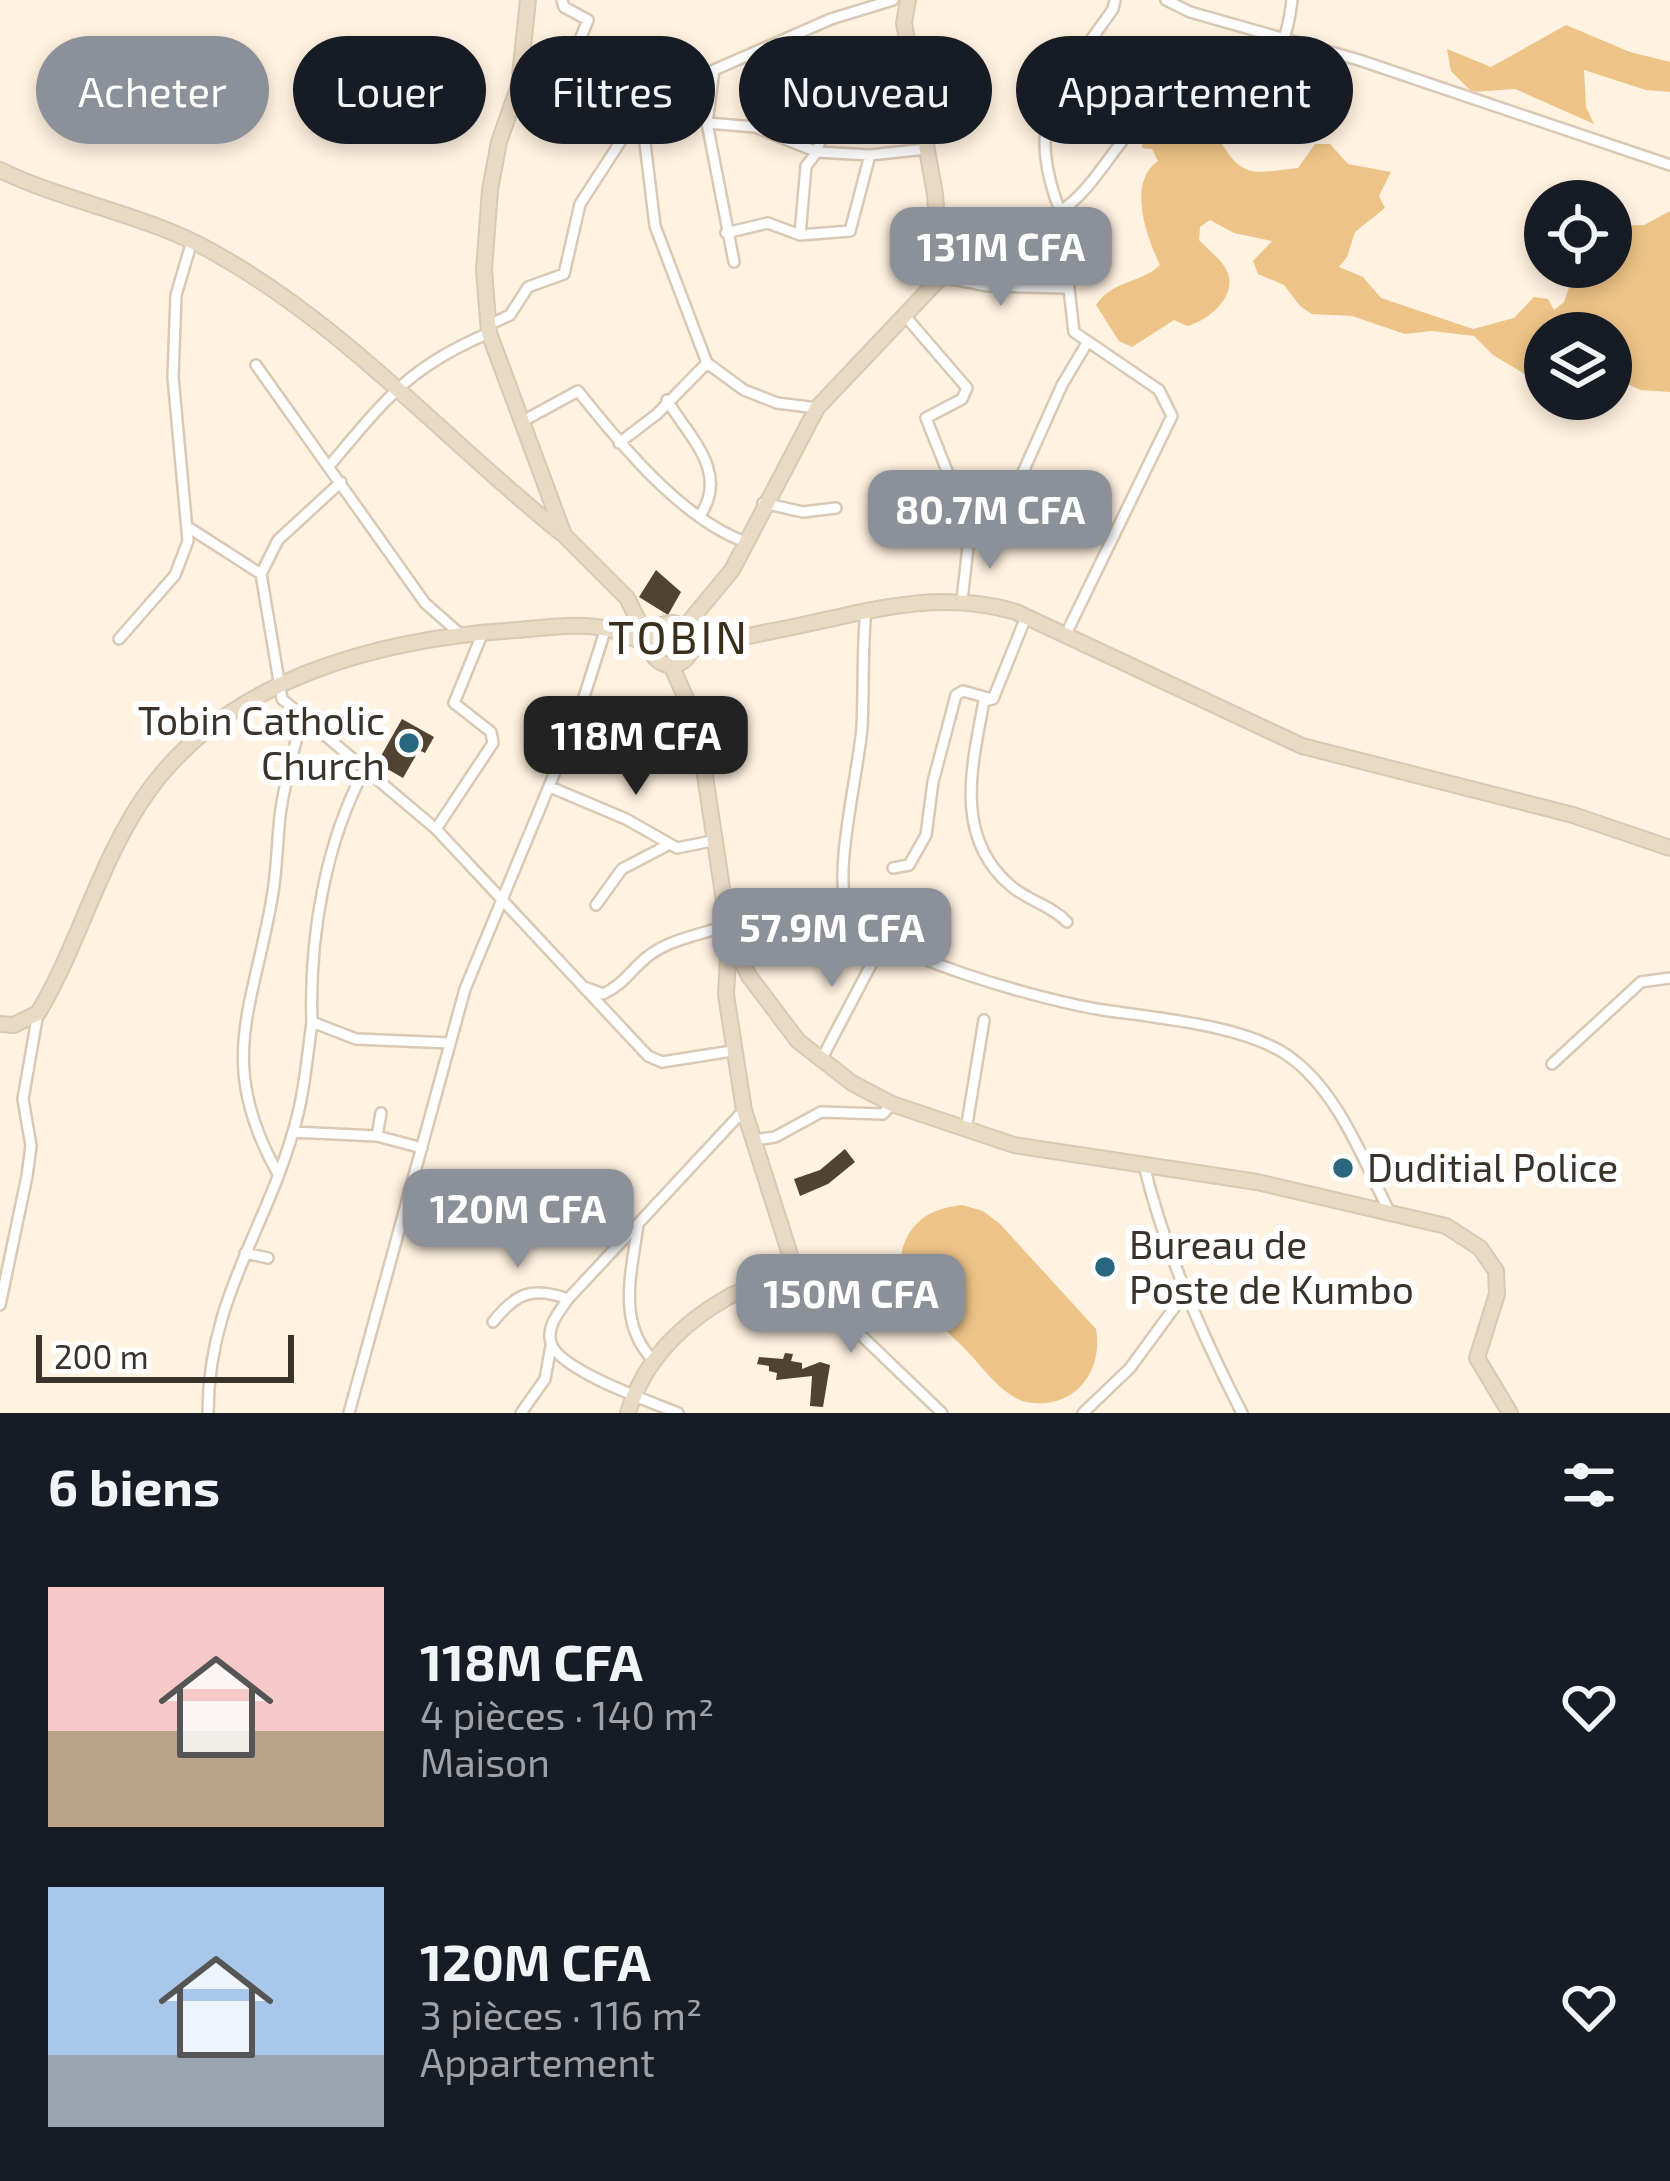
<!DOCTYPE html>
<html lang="fr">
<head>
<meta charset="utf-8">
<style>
  body { margin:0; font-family:"Exo 2",sans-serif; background:#242831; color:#f1f3f6; height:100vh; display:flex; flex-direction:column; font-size:45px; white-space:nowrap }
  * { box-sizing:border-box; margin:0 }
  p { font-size:39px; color:#9ea1a6 }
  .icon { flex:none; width:66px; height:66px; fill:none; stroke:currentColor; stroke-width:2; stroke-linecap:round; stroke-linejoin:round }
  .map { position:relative; height:1413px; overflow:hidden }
  .panel { display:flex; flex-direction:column; background:#171b24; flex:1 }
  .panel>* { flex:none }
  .banner { position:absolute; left:36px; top:36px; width:1599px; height:108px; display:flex; gap:24px }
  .fabs { position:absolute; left:1524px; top:180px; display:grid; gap:24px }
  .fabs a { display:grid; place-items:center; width:108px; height:108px; border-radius:50%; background:#171b24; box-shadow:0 6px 18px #0003; font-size:60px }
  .scale { position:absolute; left:36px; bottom:30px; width:258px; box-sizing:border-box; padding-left:12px; border:6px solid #39332a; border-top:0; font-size:33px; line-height:42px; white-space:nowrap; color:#39332a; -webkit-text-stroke:9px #fff; paint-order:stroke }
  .price { position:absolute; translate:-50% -102px; padding:0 27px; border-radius:24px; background:#8c9099; color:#fff; font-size:39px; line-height:78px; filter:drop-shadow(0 3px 6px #0008) }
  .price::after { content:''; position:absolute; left:50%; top:72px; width:36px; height:27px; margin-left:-18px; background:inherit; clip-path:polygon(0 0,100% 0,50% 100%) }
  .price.selected { background:#222; color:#fff }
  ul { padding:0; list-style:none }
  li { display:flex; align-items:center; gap:36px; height:300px; padding:0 48px }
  li span { display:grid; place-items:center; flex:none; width:336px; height:240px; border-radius:0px; color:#555 }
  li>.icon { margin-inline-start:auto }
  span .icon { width:144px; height:144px; fill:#fffc; stroke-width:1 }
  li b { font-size:51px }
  h2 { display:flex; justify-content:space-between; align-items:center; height:144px; padding:0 48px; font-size:51px }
  .tag { padding:0 42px; border-radius:54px; background:#171b24; box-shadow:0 6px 18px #0003; font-size:42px; line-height:108px }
  .tag.selected { background:#8c9099; color:#fff }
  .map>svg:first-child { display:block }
</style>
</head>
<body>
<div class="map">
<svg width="1670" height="1413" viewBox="0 0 1670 1413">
  <rect width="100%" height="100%" fill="#fff2e0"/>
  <!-- green -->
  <path fill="#eec387" d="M 1566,25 L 1630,52 L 1670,62 L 1670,92 L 1646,90 L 1584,70 L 1586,107 L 1594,124 L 1515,89 L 1472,92 L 1451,71 L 1447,49 L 1491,67 Z
    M 1279,101 L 1269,115 L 1253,106 L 1246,116 L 1221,125 L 1218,137 C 1242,180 1253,173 1298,168 L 1315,144 L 1330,144 L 1348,164 L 1391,172 L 1379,196 L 1385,208 L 1355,232 L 1347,257 L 1339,267 L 1363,277 L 1381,298 L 1473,329 L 1514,318 L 1534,297 L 1548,299 L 1554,310 L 1564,302 L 1576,267 L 1611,267 L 1611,226 L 1644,225 L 1670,211 L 1670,392 L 1641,390 L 1611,377 L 1611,333 L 1545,333 L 1545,386 L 1493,355 L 1474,336 L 1432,331 L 1405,334 L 1352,316 L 1312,314 L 1300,306 L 1284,285 L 1258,274 L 1253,261 L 1272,241 L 1234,233 L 1210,220 L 1200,227 L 1199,240 C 1207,249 1221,259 1226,269 C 1240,295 1208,321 1187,326 L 1174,320 L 1132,347 L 1119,341 L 1096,305 C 1112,280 1140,284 1160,265 C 1146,236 1127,182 1158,161 L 1152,149 L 1142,148 L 1144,126 L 1180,103 Z
    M 962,1205 L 983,1211 L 1000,1224 L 1096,1329 C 1104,1373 1072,1413 1022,1401 C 1000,1392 983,1368 967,1351 C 937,1320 876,1275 913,1228 C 926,1212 941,1208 962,1205 Z"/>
  <!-- building -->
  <path fill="#514331" d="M 656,570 L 681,592 L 668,615 L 639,597 Z
    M 402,719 L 434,737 L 425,753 L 419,750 L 403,778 L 377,763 Z
    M 845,1149 L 855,1162 L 828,1184 L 800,1196 L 794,1179 L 820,1170 Z
    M 785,1353 L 793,1354 L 791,1361 L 802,1363 L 802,1369 L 820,1362 L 830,1365 L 823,1407 L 810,1406 L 812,1376 L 776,1380 L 777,1373 L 769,1371 L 769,1366 L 757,1364 L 759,1357 L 783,1359 Z"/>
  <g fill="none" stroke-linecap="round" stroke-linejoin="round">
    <defs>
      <path id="street" d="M 562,0 L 564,7 L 588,20 L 581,37 L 583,45 L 611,65 L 641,110 L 655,226 L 707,363 L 744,390 L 777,403 L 817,408
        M 1166,0 L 1190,12 L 1359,60 L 1670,165
        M 714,70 L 707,123 L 734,262
        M 707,123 L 755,127 L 817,152 L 841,62
        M 1060,211 C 1023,115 1060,85 1113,9 L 1115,0
        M 726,233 L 768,223 L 800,235 L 806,166 L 817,152 L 870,155 L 926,149
        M 800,235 L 850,231 L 870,155
        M 941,277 L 987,286 L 1066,288
        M 906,317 L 967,388 L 962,399 L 926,418 L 970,529 L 962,600
        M 491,324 L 510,315 L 528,287 L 564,274 L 580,204 L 641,110 L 675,103 L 714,70 L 831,19 L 893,0
        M 256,365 L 425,603 L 459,633
        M 667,400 C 688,436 729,471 701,514
        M 523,421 L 578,391 C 621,445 682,520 748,543
        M 619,443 L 657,414 L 707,363
        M 330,465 C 385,400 408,367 489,333
        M 341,482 L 278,540 L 261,574 L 282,699 L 436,829 L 648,1056 L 662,1062 L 732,1051
        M 763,503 L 803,512 L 836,508
        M 191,529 L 261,574
        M 970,529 L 1006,510 L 1062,385 L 1087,343
        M 866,609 C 862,648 864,687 862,727 C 859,769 833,873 847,907 C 868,955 1051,1002 1103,1010 C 1156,1018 1243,1025 1287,1055 C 1338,1090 1363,1160 1390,1213
        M 1026,617 L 993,699 L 984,701 C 972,766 953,837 1011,886 C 1028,901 1051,905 1067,922
        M 1065,636 L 1172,416 L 1159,390 L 1074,332 L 1060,211 C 1097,189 1117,134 1156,108 C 1187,88 1231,89 1260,65 C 1286,43 1288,32 1292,0
        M 119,639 L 175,575 L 188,541 L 173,377 L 176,295 L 192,241
        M 365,769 C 325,842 309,939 312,1022 L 356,1039 L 450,1043
        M 550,787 L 626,819 L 677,848 L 717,840
        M 436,829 L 493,743 L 491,732 L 454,703 L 483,632
        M 893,868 L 909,865 L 926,835 L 933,782 L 956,695 L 963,691 L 988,698
        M 596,905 L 622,869 L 668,845
        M 587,988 L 603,994 C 623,985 630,971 647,957 C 671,938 699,936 727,925
        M 821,1060 L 883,942
        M 1552,1064 L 1641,982 L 1670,978
        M 381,1113 L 377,1136 L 422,1148
        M 966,1130 L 984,1020
        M 293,1132 L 377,1136
        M 754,1140 L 775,1137 L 821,1112 L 883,1114 L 892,1104
        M 1144,1165 C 1164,1250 1202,1335 1242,1413
        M 277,1172 C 216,1062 253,1009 272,898 C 277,871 277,843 280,816 C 284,783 294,750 302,717
        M 638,1224 C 632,1272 616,1322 653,1360
        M 245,1253 L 268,1258
        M 790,1267 L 942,1413
        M 0,1305 L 27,1176 L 31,1146 L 23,1099 L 38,1013
        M 493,1322 C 516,1293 532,1286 568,1299
        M 208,1413 C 208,1301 264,1233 293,1132 C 304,1097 307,1058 312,1022
        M 349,1413 L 465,989 L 577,719 L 606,628
        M 521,1413 L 545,1379 L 551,1346
        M 678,1413 C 651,1402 559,1370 551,1343 C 546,1327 559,1312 568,1299 L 744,1110
        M 1083,1413 L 1130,1368 L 1188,1289"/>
      <path id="secondary" d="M 528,0 L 519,85 L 499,142 L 490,190 L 484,270 L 489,333 L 564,535 L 627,598 L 650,644
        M 0,170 C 68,203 146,214 213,252 C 347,327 442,437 560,532
        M650 644a21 21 0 1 1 42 0a21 21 0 1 1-42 0Z
        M 684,628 L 732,570 L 817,408 L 941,277 L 935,194 L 904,23 L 908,0
        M 692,650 C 725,640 758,634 793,627 C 869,611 939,589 1016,612 L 1302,746 L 1573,815 L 1670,848
        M 671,665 L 697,723 L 729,934 L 749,976 L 798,1041 L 852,1083 L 892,1104 L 1014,1145 L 1257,1182 L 1446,1226 L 1480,1248 L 1496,1271 L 1497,1294 L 1477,1358 L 1510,1413
        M 0,1024 L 14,1025 L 38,1013 C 80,943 99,861 147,793 C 229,677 383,638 517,630 C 546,628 580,622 608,629 C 622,632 637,640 650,646
        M 628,1413 C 644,1360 682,1323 730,1296 C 751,1285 782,1285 792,1261 L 744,1110 L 726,995 L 729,940"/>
    </defs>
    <!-- street casing -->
    <use href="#street" stroke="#d9c9b4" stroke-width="14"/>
    <!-- secondary casing -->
    <use href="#secondary" stroke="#d9c9b4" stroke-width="18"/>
    <!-- street -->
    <use href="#street" stroke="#fff" stroke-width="9"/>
    <!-- secondary -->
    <use href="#secondary" stroke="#e9dac3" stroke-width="14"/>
  </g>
  <!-- markers -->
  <g fill="#28677d" stroke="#fff" stroke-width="4.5">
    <circle cx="409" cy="743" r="12"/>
    <circle cx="1343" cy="1168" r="12"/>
    <circle cx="1105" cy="1267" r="12"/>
  </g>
  <g text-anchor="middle" stroke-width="12" stroke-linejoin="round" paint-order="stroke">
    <!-- poi labels -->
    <g font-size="39" fill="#39332a" stroke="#fff" text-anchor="start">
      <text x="385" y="735" text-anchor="end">Tobin Catholic<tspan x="385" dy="45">Church</tspan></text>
      <text x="1367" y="1182">Duditial Police</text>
      <text x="1129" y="1259">Bureau de<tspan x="1129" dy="45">Poste de Kumbo</tspan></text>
    </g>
    <!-- quarter labels -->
    <g font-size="45" letter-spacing="3" fill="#3a2e1d" stroke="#fff">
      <text x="679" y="654">TOBIN</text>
    </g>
  </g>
</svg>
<div class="fabs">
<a><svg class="icon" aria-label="locate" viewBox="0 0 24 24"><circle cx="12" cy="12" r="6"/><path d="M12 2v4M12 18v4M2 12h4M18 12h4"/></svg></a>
<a><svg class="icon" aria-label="layers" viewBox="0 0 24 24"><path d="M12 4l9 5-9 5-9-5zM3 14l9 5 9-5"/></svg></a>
</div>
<div class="scale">200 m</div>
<b class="price" style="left:1001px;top:309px">131M CFA</b>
<b class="price" style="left:990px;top:572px">80.7M CFA</b>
<b class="price selected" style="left:636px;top:798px">118M CFA</b>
<b class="price" style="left:832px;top:990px">57.9M CFA</b>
<b class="price" style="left:518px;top:1271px">120M CFA</b>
<b class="price" style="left:851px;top:1356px">150M CFA</b>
<div class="banner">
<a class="tag selected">Acheter</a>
<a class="tag">Louer</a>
<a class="tag">Filtres</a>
<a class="tag">Nouveau</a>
<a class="tag">Appartement</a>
</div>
</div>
<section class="panel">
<h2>6 biens<svg class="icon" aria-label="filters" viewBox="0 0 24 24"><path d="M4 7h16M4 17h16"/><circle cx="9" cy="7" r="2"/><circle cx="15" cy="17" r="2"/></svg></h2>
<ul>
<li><span style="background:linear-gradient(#f6c9c9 60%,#b9a48a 0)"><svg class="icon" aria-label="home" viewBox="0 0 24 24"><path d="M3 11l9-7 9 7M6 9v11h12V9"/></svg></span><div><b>118M CFA</b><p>4 pièces · 140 m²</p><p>Maison</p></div><svg class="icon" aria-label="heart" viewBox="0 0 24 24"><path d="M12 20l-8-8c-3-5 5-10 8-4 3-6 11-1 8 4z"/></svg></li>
<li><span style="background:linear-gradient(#a9c7e8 70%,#9aa5b1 0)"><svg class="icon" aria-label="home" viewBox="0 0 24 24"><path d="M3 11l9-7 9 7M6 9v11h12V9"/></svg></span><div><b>120M CFA</b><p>3 pièces · 116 m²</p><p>Appartement</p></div><svg class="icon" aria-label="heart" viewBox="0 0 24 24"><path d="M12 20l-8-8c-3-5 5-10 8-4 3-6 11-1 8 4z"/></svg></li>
</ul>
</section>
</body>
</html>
